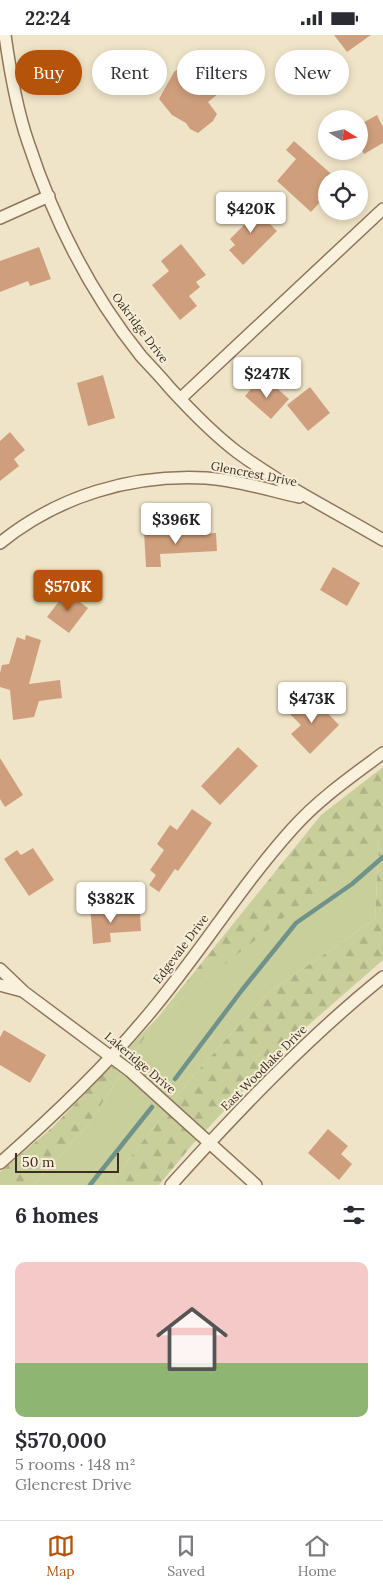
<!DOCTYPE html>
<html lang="en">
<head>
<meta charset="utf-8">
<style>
  body { margin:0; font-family:Lora,serif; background:#f2f2f3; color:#2b2b33; height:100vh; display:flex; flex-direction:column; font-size:19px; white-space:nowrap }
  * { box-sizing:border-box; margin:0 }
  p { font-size:16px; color:#7c7c81 }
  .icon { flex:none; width:28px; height:28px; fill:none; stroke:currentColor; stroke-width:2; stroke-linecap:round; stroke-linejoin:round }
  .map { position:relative; height:1150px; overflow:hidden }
  .sheet { display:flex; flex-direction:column; background:#fff; flex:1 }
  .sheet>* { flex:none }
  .banner { position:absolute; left:15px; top:15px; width:354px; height:45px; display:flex; gap:10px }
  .needle { width:32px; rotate:100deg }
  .controls { position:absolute; left:318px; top:75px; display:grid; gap:10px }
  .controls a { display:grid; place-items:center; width:50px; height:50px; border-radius:50%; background:#fff; box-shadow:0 2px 8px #0003; font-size:25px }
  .scale { position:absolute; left:15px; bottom:12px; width:104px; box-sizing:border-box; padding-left:5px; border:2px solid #3d2e20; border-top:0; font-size:14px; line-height:18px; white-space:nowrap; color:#3d2e20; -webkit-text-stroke:4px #f7eed8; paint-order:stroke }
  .price { position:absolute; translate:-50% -42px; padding:0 11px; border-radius:5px; background:#fff; color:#222; font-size:16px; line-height:32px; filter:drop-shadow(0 1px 2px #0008) }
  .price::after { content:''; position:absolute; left:50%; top:30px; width:15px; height:11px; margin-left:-8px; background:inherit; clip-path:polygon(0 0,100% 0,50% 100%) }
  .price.selected { background:#b45309; color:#fff }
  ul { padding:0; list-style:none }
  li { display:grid; align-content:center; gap:10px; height:265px; padding:0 15px }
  li span { display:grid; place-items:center; height:155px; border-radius:10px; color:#555 }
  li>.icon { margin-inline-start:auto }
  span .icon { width:90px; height:90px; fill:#fffc; stroke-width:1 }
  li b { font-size:21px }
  h2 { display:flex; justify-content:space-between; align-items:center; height:60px; padding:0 15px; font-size:21px }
  .pill { padding:0 18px; border-radius:22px; background:#fff; box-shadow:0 2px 8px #0003; font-size:18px; line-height:45px }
  .pill.selected { background:#b45309; color:#fff }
  .status { display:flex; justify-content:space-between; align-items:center; height:35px; padding:0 25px; background:#fff; direction:ltr }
  .status svg { height:14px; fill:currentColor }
  .dock { display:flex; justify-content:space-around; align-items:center; height:70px; border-top:1px solid #e1e1e2; background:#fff; font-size:14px; color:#7c7c81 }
  .dock a { display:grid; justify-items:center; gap:2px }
  .dock .selected { color:#b45309 }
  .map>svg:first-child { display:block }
</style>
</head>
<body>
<div class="status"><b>22:24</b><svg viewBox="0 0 49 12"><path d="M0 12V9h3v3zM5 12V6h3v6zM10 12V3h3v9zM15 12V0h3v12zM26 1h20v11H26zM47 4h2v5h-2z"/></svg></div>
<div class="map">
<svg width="383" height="1150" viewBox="0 0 383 1150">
  <defs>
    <pattern id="forest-firs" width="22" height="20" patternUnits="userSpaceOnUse" patternTransform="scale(1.25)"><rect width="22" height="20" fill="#c9cf9b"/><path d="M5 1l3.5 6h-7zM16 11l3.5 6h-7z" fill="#aeb285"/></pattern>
  </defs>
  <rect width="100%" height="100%" fill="#f0e4c8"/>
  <!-- grass -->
  <path fill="#c9cf9b" d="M 379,806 L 375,884 L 268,958 L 193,1041 L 109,1150 L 33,1150 L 88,1090 L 158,982 Z"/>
  <!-- forest -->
  <path fill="url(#forest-firs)" d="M 383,732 L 383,925 L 289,1007 L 192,1110 L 159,1150 L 109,1150 L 193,1041 L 268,958 L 375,884 L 379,807 L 158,982 L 88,1090 L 33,1150 L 0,1150 L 0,1137 L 53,1092 L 158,982 L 321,780 Z"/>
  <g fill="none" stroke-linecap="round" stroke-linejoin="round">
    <!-- stream -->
    <path stroke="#6f938a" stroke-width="4.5" d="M 175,1044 L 242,955 L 296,888 L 352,849 L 383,822
      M 90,1150 L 152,1072"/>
  </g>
  <!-- building -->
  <path fill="#cf9f7d" d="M 334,0 L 371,0 L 347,17 Z
    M 220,30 L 233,47 L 208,67 L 217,79 L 213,86 L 198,98 L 190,94 L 186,88 L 172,80 L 159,64 L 174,37 L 179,33 L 189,38 L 194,34 L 202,44 Z
    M 377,80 L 383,92 L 383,108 L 364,119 L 359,109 L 359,90 Z
    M 294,106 L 337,144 L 326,144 L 326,155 L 318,165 L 320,167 L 311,177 L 277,146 L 296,124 L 286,115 Z
    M 248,167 L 277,196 L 243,230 L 229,215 L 235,210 L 230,204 L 246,188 L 236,179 Z
    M 181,209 L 206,240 L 196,247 L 200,252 L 189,261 L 197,271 L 180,285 L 152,250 L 169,236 L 161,226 Z
    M 39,212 L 51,244 L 30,251 L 28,246 L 0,257 L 0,226 Z
    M 103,340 L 115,383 L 88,391 L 77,348 Z
    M 257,347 L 267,355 L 272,349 L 289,364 L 271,384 L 245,361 Z
    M 310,352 L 330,378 L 308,396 L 287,370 Z
    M 10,397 L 25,415 L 14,424 L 19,431 L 0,446 L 0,406 Z
    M 185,495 L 185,500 L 216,498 L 217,516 L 160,519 L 161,532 L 146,532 L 144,497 Z
    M 333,532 L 360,548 L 347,571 L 320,555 Z
    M 66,557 L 88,573 L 69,598 L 47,582 Z
    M 26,600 L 41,605 L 29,649 L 60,645 L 62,663 L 39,666 L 34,682 L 13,685 L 10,655 L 0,652 L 0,638 L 2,630 L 9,629 L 17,602 L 25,605 Z
    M 310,660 L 339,690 L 310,719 L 291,699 L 301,690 L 290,679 Z
    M 238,712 L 258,731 L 220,770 L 201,751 Z
    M 0,723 L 23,760 L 5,772 L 0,764 Z
    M 192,774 L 212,788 L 178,836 L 175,834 L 159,857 L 149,850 L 156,840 L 150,835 L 164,815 L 157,809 L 170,790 L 177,795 Z
    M 33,813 L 54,845 L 29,861 L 4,824 L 17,815 L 21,820 Z
    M 105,868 L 105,880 L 140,878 L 141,896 L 110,898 L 111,907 L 93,909 L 90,869 Z
    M 4,995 L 46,1020 L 30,1048 L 0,1030 L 0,1002 Z
    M 328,1094 L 348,1111 L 341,1119 L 352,1129 L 339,1145 L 308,1118 Z"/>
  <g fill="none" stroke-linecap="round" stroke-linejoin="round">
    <defs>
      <path id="minor" d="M 5,0 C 10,36 16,72 28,107 C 53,183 91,259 141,321 C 150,331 160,341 169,352 C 190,375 212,398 237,417 C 283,451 334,476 383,505
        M 0,183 L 49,161
        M 180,364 L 383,174
        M 0,508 C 58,461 131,439 206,443 C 237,445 268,455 299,462
        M 0,934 L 24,957 L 130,1036 L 256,1150
        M 0,950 L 22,956
        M 0,1128 C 50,1084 99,1038 142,987 C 196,925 238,854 293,793 C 319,764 352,741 383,718
        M 171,1150 C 237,1077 306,1004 383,942"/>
    </defs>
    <!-- minor casing -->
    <use href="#minor" stroke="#8d765c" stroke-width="14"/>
    <!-- minor -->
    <use href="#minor" stroke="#faf1dc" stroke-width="11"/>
  </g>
  <g text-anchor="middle" stroke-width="4" stroke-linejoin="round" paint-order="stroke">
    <!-- street labels -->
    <g font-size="12" fill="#3d2e20" stroke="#f7eed8">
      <text transform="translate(140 293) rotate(53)" y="4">Oakridge Drive</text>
      <text transform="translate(254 439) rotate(11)" y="4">Glencrest Drive</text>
      <text transform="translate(181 914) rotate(-53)" y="4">Edgevale Drive</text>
      <text transform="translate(140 1028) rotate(40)" y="4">Lakeridge Drive</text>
      <text transform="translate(264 1033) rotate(-45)" y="4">East Woodlake Drive</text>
    </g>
  </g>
</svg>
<div class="controls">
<a><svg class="needle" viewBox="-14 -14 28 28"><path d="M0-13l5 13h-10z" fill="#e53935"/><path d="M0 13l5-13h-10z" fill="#7c7c81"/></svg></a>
<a><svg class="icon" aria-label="locate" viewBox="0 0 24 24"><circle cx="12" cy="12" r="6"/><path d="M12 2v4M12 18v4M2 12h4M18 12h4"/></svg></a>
</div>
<div class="scale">50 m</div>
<b class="price" style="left:251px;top:199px">$420K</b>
<b class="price" style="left:267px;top:364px">$247K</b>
<b class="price" style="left:176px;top:510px">$396K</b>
<b class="price selected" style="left:68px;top:577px">$570K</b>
<b class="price" style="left:312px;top:689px">$473K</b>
<b class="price" style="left:111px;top:889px">$382K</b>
<div class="banner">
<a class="pill selected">Buy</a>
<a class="pill">Rent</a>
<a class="pill">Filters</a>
<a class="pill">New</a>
</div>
</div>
<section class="sheet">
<h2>6 homes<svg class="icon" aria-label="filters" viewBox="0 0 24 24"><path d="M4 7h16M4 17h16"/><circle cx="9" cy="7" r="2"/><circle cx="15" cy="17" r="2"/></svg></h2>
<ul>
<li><span style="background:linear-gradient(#f6c9c9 65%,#8fb573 0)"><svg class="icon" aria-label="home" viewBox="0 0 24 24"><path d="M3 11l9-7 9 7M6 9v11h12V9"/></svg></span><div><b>$570,000</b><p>5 rooms · 148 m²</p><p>Glencrest Drive</p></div></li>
</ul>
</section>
<nav class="dock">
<a class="selected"><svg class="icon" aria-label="map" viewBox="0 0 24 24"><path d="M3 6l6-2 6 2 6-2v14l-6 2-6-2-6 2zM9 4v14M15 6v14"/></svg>Map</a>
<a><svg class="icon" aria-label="saved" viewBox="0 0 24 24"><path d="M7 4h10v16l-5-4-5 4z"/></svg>Saved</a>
<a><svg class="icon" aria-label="home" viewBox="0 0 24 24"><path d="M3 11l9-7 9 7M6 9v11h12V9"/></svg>Home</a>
</nav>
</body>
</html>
